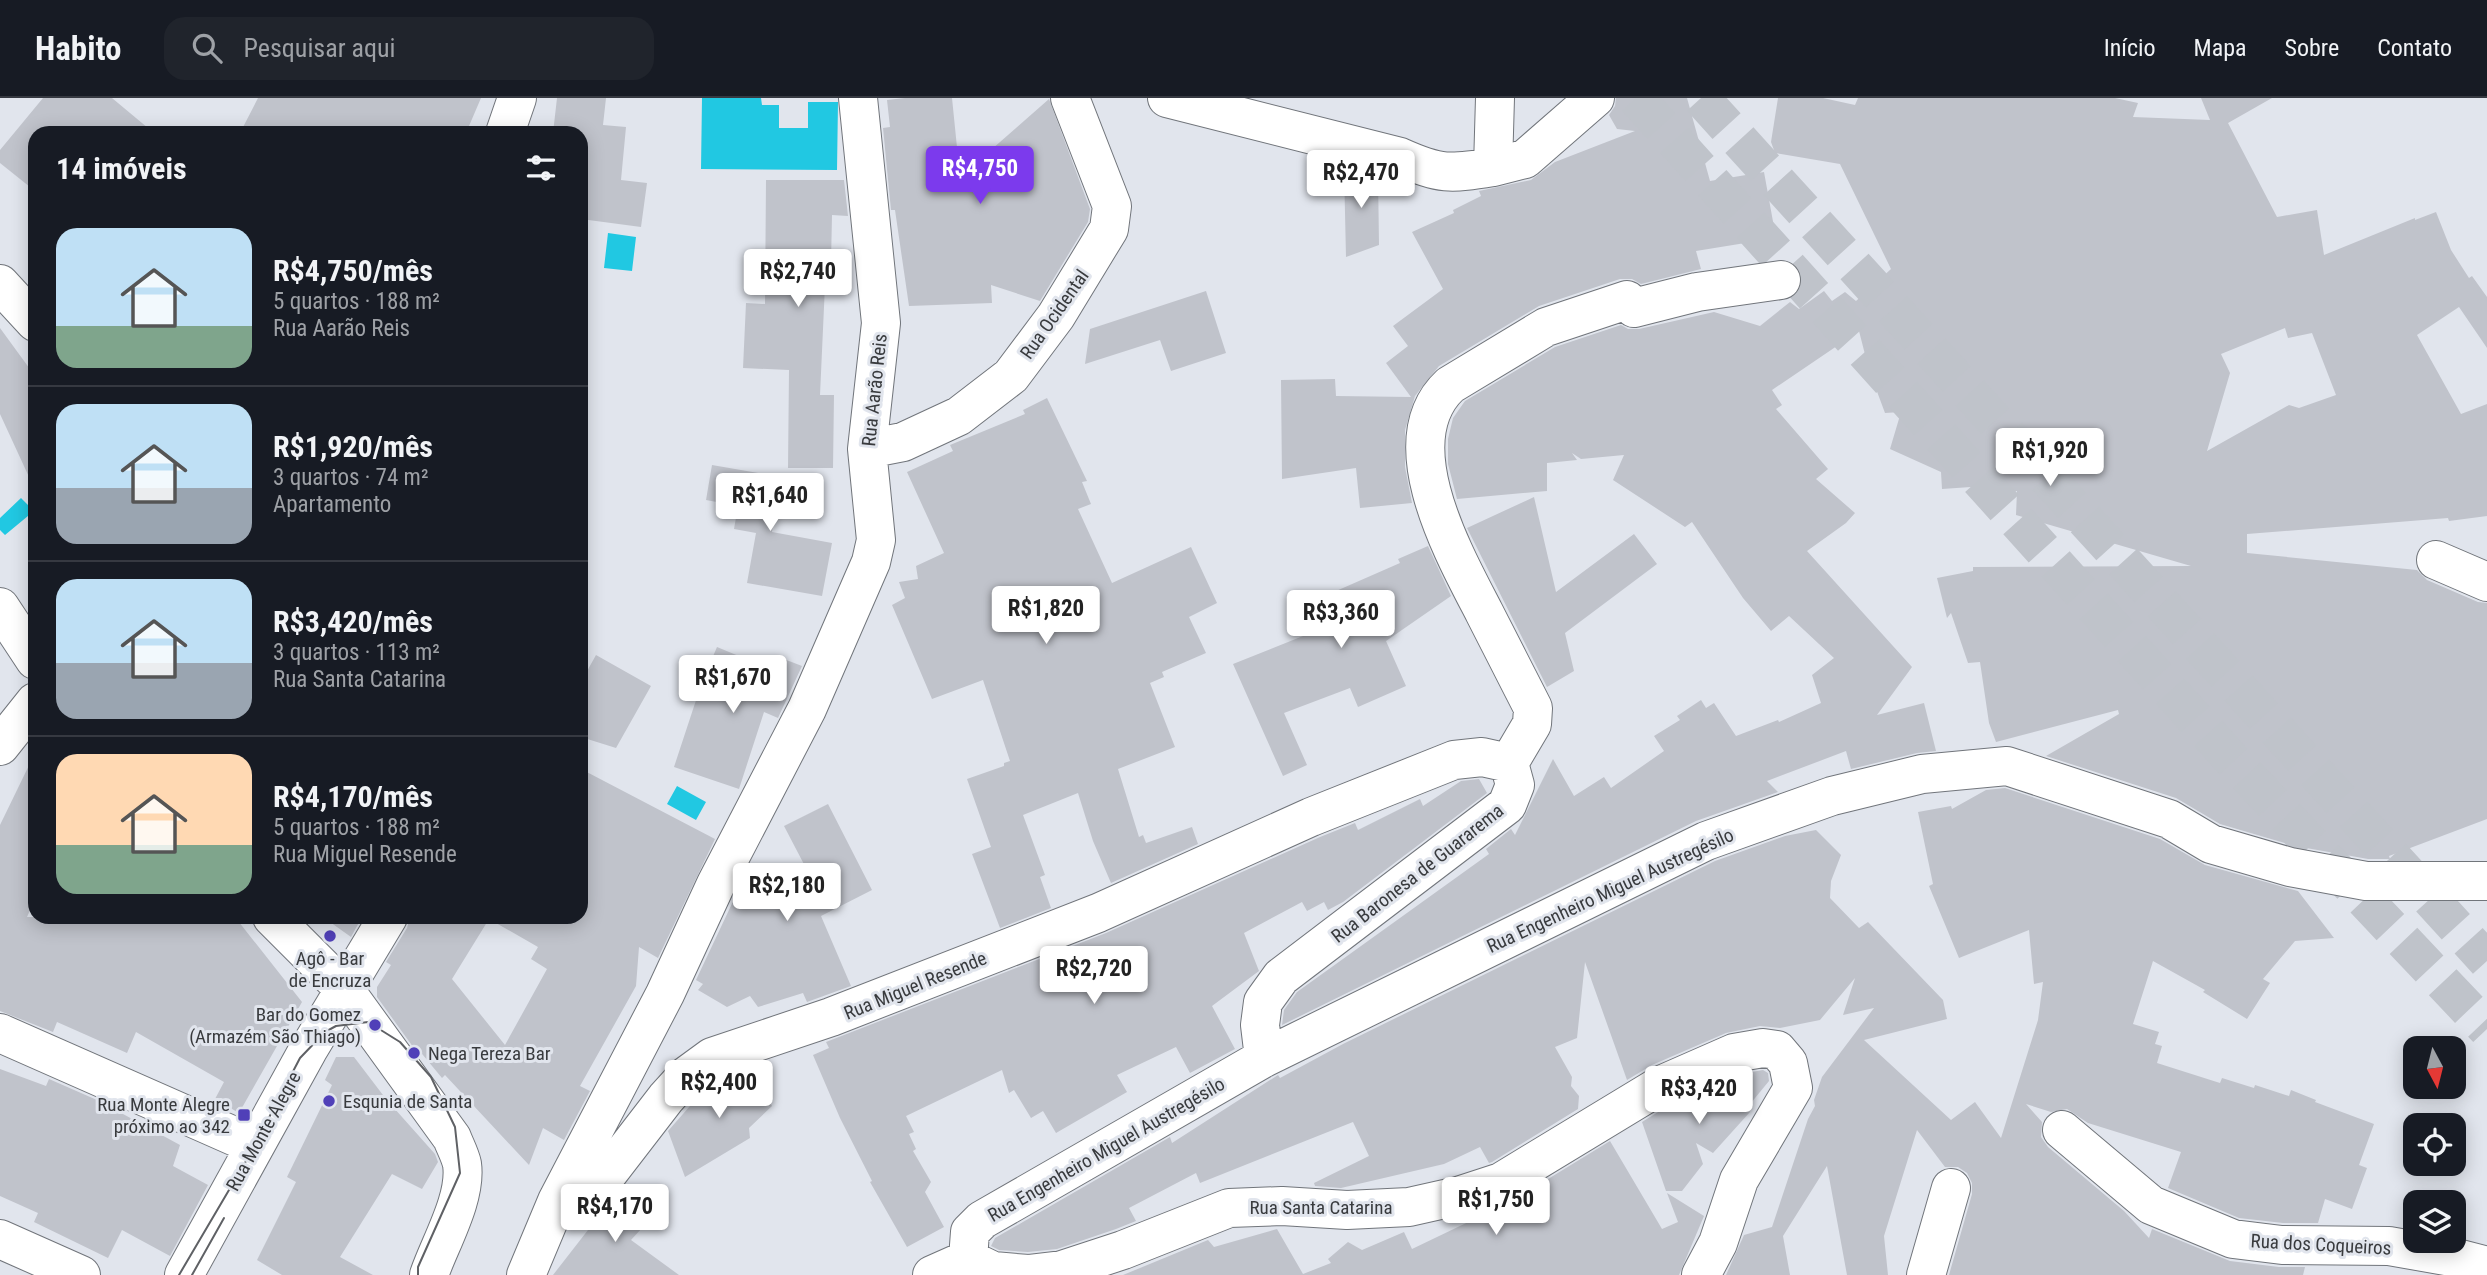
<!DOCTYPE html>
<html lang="pt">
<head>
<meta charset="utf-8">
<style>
  body { margin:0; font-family:"Roboto Condensed",sans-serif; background:#20242c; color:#f1f3f6; height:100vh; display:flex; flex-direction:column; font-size:26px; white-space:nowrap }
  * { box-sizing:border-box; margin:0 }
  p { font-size:23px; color:#9ea1a6 }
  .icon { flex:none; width:38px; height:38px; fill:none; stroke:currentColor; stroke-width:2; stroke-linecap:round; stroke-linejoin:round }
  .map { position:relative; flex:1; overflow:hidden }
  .sheet { position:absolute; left:28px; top:28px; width:560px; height:798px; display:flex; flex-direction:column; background:#171b24; border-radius:21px; box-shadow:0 4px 18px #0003 }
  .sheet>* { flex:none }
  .needle { width:46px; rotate:173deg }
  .tools { position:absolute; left:2403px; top:938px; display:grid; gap:14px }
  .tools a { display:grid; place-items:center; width:63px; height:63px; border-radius:14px; background:#171b24; box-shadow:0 4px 18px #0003; font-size:35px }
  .price { position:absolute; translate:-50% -60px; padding:0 16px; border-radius:7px; background:#fff; color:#222; font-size:23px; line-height:46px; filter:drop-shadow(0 2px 4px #0008) }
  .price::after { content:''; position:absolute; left:50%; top:42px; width:21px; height:16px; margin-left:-10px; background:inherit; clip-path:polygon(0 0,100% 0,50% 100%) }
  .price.on { background:#7c3aed; color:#fff }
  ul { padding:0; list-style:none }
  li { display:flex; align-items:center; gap:21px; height:175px; padding:0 28px }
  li+li { border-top:2px solid #363941 }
  li span { display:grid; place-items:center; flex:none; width:196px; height:140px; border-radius:21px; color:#555 }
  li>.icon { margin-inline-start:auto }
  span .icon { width:84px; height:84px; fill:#fffc; stroke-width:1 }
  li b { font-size:30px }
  h2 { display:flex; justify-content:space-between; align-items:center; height:84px; padding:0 28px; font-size:30px }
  header { display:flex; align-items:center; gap:42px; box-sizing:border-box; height:98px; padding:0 35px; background:#171b24; border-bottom:2px solid #363941 }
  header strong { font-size:33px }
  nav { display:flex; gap:38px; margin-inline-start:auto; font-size:24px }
  .search { width:490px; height:63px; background:#20242c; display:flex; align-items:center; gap:18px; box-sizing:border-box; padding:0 24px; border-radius:21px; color:#9ea1a6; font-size:26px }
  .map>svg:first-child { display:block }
</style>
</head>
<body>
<header>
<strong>Habito</strong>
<div class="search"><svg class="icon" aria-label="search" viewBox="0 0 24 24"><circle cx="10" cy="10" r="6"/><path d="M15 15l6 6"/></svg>Pesquisar aqui</div>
<nav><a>Início</a><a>Mapa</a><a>Sobre</a><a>Contato</a></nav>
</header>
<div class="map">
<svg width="2487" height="1177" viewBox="0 0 2487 1177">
  <rect width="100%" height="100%" fill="#e1e5ed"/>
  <!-- water -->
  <path fill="#21c8e2" d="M 702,0 L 761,0 L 762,7 L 779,7 L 779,30 L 808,30 L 808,4 L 838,4 L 837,72 L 701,71 Z
    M 608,135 L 636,139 L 632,173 L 604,170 Z
    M 21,400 L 34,413 L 5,437 L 0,432 L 0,420 Z
    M 677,688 L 706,704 L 696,722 L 667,706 Z"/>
  <!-- building -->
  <path fill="#c0c3cb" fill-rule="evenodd" d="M 43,0 L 112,0 L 154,35 L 35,35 L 35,93 L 0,65 L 0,52 Z
    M 258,0 L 481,0 L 466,35 L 240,35 Z
    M 557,0 L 606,0 L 603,27 L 626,29 L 621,82 L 647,85 L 641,129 L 581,121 L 581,35 L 553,35 Z
    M 905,0 L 952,0 L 960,79 L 1049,1 L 1090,111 L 1088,124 L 1040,203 L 991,187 L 992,205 L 909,208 L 895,112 L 891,112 L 883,30 L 890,29 L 887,2 Z
    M 1616,0 L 1687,0 L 1710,83 L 1764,74 L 1776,140 L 1696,153 L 1701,171 L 1641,186 L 1632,181 L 1620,181 L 1539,208 L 1439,268 L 1415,298 L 1405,332 L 1405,369 L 1412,405 L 1360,410 L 1356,370 L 1282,381 L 1281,282 L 1335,281 L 1336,298 L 1411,299 L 1386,265 L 1408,248 L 1393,228 L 1443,191 L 1412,134 L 1454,115 L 1453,112 L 1481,98 L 1479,93 L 1531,82 L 1555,64 L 1635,33 L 1617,31 L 1609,17 L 1615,8 Z
    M 1778,0 L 1823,0 L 1855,7 L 1858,0 L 2115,0 L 2138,5 L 2133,19 L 2210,22 L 2201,0 L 2272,0 L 2228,25 L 2277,119 L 2317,112 L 2324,157 L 2415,120 L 2415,122 L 2436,114 L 2451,152 L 2469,180 L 2472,178 L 2487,199 L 2487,250 L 2459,209 L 2417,237 L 2461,316 L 2487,306 L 2487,418 L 2449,423 L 2448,420 L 2247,436 L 2247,455 L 2417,472 L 2427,482 L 2478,504 L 2487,505 L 2487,721 L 2389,758 L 2390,761 L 2368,761 L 2295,748 L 2220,726 L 2176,700 L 2046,658 L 2119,616 L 2118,612 L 1996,644 L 1989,625 L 1980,564 L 1968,565 L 1951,515 L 1947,520 L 1937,480 L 1973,473 L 1973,469 L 2191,468 L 2016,417 L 2017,393 L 1972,397 L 1971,389 L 1942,391 L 1941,374 L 1890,351 L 1901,314 L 1885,315 L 1869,272 L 1859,233 L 1772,292 L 1782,307 L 1776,311 L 1828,371 L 1816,381 L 1855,415 L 1846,425 L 1807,453 L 1912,569 L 1877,617 L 1924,605 L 1936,653 L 1917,655 L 1851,671 L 1846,653 L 1767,683 L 1778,694 L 1696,723 L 1282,927 L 1284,912 L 1297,894 L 1489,756 L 1486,751 L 1511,731 L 1515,737 L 1553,661 L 1574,698 L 1604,679 L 1611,690 L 1664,653 L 1654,638 L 1680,622 L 1677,618 L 1701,602 L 1706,610 L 1714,605 L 1736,638 L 1778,622 L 1779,624 L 1821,605 L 1812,577 L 1834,560 L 1789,518 L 1771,533 L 1743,500 L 1692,424 L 1685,429 L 1613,382 L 1624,357 L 1581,361 L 1572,355 L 1577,362 L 1547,365 L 1547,393 L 1457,401 L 1448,366 L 1448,341 L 1453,320 L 1465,303 L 1555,249 L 1621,227 L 1628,231 L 1639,231 L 1714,214 L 1760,228 L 1790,204 L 1799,211 L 1824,193 L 1832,203 L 1845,194 L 1856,203 L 1891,171 L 1840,66 L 1775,55 L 1771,44 ZM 2285,230 L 2288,240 L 2312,235 L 2336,297 L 2299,310 L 2289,307 L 2207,353 L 2230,275 L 2221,256 Z
    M 1352,69 L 1378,76 L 1379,147 L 1346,159 L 1344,70 Z
    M 766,82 L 844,82 L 848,118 L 832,117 L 831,165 L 826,165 L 820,297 L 834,297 L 833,370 L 788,370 L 789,272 L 743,270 L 746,205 L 765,206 Z
    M 1206,193 L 1226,255 L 1171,273 L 1160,242 L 1085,266 L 1090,231 Z
    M 0,230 L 35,278 L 35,392 L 0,316 Z
    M 1047,300 L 1087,383 L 1082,384 L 1091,406 L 1078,411 L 1112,485 L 1191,449 L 1217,505 L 1189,519 L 1206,555 L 1162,574 L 1164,579 L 1150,585 L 1175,649 L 1118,671 L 1139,739 L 1143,737 L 1146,745 L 1192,729 L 1198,746 L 1111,785 L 1093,743 L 1078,695 L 1023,717 L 1045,777 L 1040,779 L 1051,810 L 1000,830 L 972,756 L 991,749 L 967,681 L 1004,668 L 1004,665 L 1010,663 L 983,582 L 932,601 L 892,507 L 905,500 L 899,484 L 918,481 L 916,468 L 944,455 L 907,374 L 953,353 L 950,347 L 1025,316 L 1023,312 Z
    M 712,367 L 781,379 L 772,434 L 832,445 L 822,498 L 747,485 L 756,435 L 734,431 L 738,408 L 706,402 Z
    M 1534,399 L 1556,494 L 1634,436 L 1657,466 L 1565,535 L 1574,573 L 1547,589 L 1467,430 Z
    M 1428,448 L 1451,498 L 1386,543 L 1406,588 L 1358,609 L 1350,590 L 1284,615 L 1307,667 L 1283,678 L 1233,566 L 1323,530 L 1311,504 L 1400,465 L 1398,461 Z
    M 717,549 L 770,571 L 776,558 L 802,568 L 778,620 L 764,614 L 739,691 L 674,669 L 702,584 Z
    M 596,557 L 651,588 L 616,650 L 581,639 L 581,584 Z
    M 35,655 L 35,801 L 27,819 L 235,819 L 302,904 L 239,1015 L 215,1001 L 224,984 L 136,934 L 127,955 L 57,924 L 53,934 L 0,913 L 0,727 Z
    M 581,671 L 715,741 L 658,860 L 639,849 L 636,888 L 580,988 L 590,993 L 564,1042 L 543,1030 L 529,1067 L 445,977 L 442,980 L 418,951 L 416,953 L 377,899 L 377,889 L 391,867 L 386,864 L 407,830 L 410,819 L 581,819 ZM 489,821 L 538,849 L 531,861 L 547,871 L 505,947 L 452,881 Z
    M 1479,681 L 1487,695 L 1343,804 L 1328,812 L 1324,804 L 1307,813 L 1302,804 L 1244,835 L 1259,873 L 1212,908 L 1235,951 L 1190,975 L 1176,949 L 1117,977 L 1127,994 L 1056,1035 L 1043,1013 L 1031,1020 L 1014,992 L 1009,995 L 1002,972 L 906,1018 L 914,1034 L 909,1036 L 916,1051 L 913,1053 L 931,1084 L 925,1094 L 944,1129 L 907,1149 L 870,1084 L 872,1083 L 840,1020 L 813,957 L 829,950 L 826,944 L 1106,835 L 1320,739 L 1355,725 L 1358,732 L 1420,701 L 1423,708 L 1461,683 Z
    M 2005,690 L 2160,741 L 2205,767 L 2298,793 L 2334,840 L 2295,843 L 2263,881 L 2270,885 L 2247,921 L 2203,894 L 2205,892 L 2153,863 L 2133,926 L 2159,934 L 2155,946 L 2162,948 L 2157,965 L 2220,985 L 2222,980 L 2254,990 L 2255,987 L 2289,998 L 2291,992 L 2316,1002 L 2315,1004 L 2374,1026 L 2359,1067 L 2367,1070 L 2352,1111 L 2325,1101 L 2318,1125 L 2283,1125 L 2239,1120 L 2168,1090 L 2181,1054 L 2088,1025 L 2067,1011 L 2051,1014 L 2026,1006 L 2042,1024 L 2041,1039 L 2048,1049 L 2124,1113 L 2149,1140 L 2152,1131 L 2230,1163 L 2279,1169 L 2305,1169 L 2303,1177 L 1949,1177 L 1972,1096 L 1972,1085 L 1967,1075 L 1958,1069 L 1945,1069 L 1917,1032 L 1884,1138 L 1888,1177 L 1847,1177 L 1827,1068 L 1783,1138 L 1790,1177 L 1726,1177 L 1744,1137 L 1772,1129 L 1808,1021 L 1815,1008 L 1814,1002 L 1822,979 L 1874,910 L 1843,917 L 1855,880 L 1820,922 L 1780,930 L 1760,928 L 1726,935 L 1652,967 L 1627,982 L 1585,864 L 1577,940 L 1555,949 L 1572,979 L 1571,988 L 1579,998 L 1578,1011 L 1492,1064 L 1489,1065 L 1480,1049 L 1444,1066 L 1341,1090 L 1315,1088 L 1314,1085 L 1369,1058 L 1353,1024 L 1200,1085 L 1196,1075 L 1129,1110 L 1136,1123 L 1116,1131 L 1057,1151 L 1028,1154 L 999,1152 L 991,1148 L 995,1140 L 1170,1039 L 1172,1045 L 1278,977 L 1280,980 L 1343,946 L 1715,763 L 1785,738 L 1816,732 L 1841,757 L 1831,783 L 1830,800 L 1859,830 L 1868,824 L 1943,902 L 1947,921 L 1864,942 L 1951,1022 L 1975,1004 L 2001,1040 L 2038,922 L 2043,884 L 2034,886 L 2029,832 L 1959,860 L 1929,788 L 1933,786 L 1918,714 L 1951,708 L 1952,711 L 1986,692 Z
    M 828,706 L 872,792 L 821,818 L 851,888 L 807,904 L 803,895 L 758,909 L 750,898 L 727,909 L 698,892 L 703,886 L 696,882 L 745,778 L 763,766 L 819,795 L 784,728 Z
    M 323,819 L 362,819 L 351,839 Z
    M 336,959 L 354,959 L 386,1001 L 435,1056 L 438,1064 L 422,1091 L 392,1076 L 340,1159 L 373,1177 L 282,1177 L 257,1162 L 296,1084 L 287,1079 L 332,987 L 325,982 Z
    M 752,969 L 772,1008 L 749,1030 L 750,1040 L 685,1079 L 668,1033 L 704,992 L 722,979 Z
    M 0,971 L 46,988 L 49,981 L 113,1009 L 112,1010 L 180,1047 L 173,1068 L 208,1087 L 170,1158 L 122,1132 L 108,1160 L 34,1124 L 38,1115 L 0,1098 Z
    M 1763,972 L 1768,975 L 1769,983 L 1746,1011 L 1750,1014 L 1713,1055 L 1696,1045 L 1703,1066 L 1682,1093 L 1666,1093 L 1642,1024 L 1671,1006 L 1740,976 Z
    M 1610,1043 L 1662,1131 L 1678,1124 L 1667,1095 L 1704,1118 L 1679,1177 L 1123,1177 L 1208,1142 L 1214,1149 L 1277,1131 L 1303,1176 L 1331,1165 L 1328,1161 L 1348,1144 L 1362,1152 L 1404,1134 L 1412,1151 L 1512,1103 Z
    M 625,1089 L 653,1118 L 631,1142 L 679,1177 L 553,1177 L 616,1096 Z"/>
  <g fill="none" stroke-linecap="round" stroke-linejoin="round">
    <!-- primary-tunnel -->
    <path stroke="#bfc3ca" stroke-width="38" stroke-dasharray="38 19" stroke-linecap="butt" d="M 1636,0 L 2233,663 L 2487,931
      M 1701,0 L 2487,863"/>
    <defs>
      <path id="street" d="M 1167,0 L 1400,59 C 1440,77 1450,76 1493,69 L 1495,0
        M 505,35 L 517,0
        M 1493,69 L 1525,61 L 1595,0
        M 0,186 L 35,224
        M 867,351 L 903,344 L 959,318 L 1011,278 L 1056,218 L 1109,131 L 1112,108 L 1070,0
        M 2436,462 L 2487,484
        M 0,509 L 35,562
        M 0,648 L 35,604
        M 272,819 L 344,891 L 452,1040 C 455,1048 460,1057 462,1066 C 467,1100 440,1145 429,1177
        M 0,935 L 254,1047
        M 1264,960 L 1260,927 L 1263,904 L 1281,879 L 1507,707 L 1515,687 L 1509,665 L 1532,626 L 1533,610 C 1517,578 1500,546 1484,514 C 1454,456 1390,343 1450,287 L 1546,229 L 1627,202 L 1634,210 L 1697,194 L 1781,182
        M 2062,1032 L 2151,1107 L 2233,1141 L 2282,1147 L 2389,1148 L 2457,1160 L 2487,1168
        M 557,1103 L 590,1087 L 609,1074 L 666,1000 L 686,978 L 712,959 L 831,919 L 1098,815 L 1311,719 L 1454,662 L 1482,659 L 1509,665
        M 0,1141 L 81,1177
        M 968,1161 L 993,1173 L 1028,1176 L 1062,1172 L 1123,1152 L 1229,1110 L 1282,1108 L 1347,1112 L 1409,1109 L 1458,1098 L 1501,1084 L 1661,987 L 1734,955 L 1763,950 L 1777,952 L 1788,965 L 1793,990 L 1739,1082 L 1718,1145 L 1701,1177
        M 184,1177 L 308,952 L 388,819
        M 526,1177 L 557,1103 L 665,896 L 716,786 L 807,611 L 871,464 L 876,442 L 867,351 L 881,225 L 858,0
        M 932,1177 L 968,1161 L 970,1134 L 982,1122 L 1264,960 L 1706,743 L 1832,698 L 1922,676 L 2007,668 L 2169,721 L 2211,746 L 2290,769 L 2366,783 L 2487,783
        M 1926,1177 L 1951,1090"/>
    </defs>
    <!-- street casing -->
    <use href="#street" stroke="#71757b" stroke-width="40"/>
    <!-- street -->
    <use href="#street" stroke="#fff" stroke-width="38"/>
    <!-- tram -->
    <path stroke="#5f6165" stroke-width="2" d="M 179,1177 L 249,1058 L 300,960 L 325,934 L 336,928 L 368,924 L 400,944 L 431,979 L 455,1029 L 460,1075 L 418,1169 L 418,1177
      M 192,1177 L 224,1120"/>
  </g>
  <!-- markers -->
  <g fill="#5040b8" stroke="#e1e5ed" stroke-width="2.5">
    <circle cx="330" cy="838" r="7"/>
    <circle cx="375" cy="927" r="7"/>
    <circle cx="414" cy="955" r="7"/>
    <circle cx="329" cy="1003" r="7"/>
    <rect x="237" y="1010" width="14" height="14" rx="3.5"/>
  </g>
  <g text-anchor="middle" stroke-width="6" stroke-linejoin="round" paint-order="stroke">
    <!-- street labels -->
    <g font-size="19" fill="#393b3e" stroke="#e1e5ed">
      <text transform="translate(1054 216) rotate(-55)" y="7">Rua Ocidental</text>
      <text transform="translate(874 292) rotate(-84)" y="7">Rua Aarão Reis</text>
      <text transform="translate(1417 775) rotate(-38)" y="7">Rua Baronesa de Guararema</text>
      <text transform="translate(1610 792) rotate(-25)" y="7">Rua Engenheiro Miguel Austregésilo</text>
      <text transform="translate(915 887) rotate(-22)" y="7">Rua Miguel Resende</text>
      <text transform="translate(263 1033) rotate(-61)" y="7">Rua Monte Alegre</text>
      <text transform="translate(1106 1051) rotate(-30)" y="7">Rua Engenheiro Miguel Austregésilo</text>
      <text x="1321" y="1116">Rua Santa Catarina</text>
      <text transform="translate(2321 1146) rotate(3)" y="7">Rua dos Coqueiros</text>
    </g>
    <!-- poi labels -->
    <g font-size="19" fill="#393b3e" stroke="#e1e5ed" text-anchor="end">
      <text x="330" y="867" text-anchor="middle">Agô - Bar<tspan x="330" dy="22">de Encruza</tspan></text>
      <text x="361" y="923">Bar do Gomez<tspan x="361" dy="22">(Armazém São Thiago)</tspan></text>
      <text x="428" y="962" text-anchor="start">Nega Tereza Bar</text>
      <text x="343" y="1010" text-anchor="start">Esqunia de Santa</text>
      <text x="230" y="1013">Rua Monte Alegre<tspan x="230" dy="22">próximo ao 342</tspan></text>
    </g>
  </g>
</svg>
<div class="tools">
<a><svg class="needle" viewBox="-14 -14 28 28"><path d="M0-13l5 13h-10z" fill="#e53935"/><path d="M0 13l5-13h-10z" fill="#9ea1a6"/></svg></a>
<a><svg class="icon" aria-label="locate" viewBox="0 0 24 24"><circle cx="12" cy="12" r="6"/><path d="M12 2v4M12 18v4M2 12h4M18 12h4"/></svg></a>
<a><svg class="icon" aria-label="layers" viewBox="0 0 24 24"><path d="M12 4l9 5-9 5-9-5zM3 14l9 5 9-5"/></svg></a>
</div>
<b class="price on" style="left:980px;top:108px">R$4,750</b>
<b class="price" style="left:1361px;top:112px">R$2,470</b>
<b class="price" style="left:798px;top:211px">R$2,740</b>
<b class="price" style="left:2050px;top:390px">R$1,920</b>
<b class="price" style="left:770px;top:435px">R$1,640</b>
<b class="price" style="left:1046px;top:548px">R$1,820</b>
<b class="price" style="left:1341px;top:552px">R$3,360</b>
<b class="price" style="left:733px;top:617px">R$1,670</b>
<b class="price" style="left:787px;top:825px">R$2,180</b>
<b class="price" style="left:1094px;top:908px">R$2,720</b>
<b class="price" style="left:719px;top:1022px">R$2,400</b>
<b class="price" style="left:1699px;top:1028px">R$3,420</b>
<b class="price" style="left:1496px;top:1139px">R$1,750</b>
<b class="price" style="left:615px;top:1146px">R$4,170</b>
<section class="sheet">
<h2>14 imóveis<svg class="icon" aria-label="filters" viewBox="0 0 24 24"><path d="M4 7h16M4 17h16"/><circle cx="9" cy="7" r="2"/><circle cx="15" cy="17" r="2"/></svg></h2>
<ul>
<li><span style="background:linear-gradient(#bfe0f5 70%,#7fa58c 0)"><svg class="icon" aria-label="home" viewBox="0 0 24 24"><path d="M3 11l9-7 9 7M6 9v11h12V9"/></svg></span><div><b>R$4,750/mês</b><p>5 quartos · 188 m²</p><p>Rua Aarão Reis</p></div></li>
<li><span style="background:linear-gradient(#bfe0f5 60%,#9aa5b1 0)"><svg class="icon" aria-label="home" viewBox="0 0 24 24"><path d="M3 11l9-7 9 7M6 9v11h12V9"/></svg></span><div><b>R$1,920/mês</b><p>3 quartos · 74 m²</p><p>Apartamento</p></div></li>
<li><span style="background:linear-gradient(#bfe0f5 60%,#9aa5b1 0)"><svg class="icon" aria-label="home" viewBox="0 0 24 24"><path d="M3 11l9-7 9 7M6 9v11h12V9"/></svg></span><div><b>R$3,420/mês</b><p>3 quartos · 113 m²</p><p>Rua Santa Catarina</p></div></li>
<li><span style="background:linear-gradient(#ffd9b3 65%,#7fa58c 0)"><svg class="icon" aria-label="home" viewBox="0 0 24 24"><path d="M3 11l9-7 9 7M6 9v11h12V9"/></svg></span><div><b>R$4,170/mês</b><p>5 quartos · 188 m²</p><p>Rua Miguel Resende</p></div></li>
</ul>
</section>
</div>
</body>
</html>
